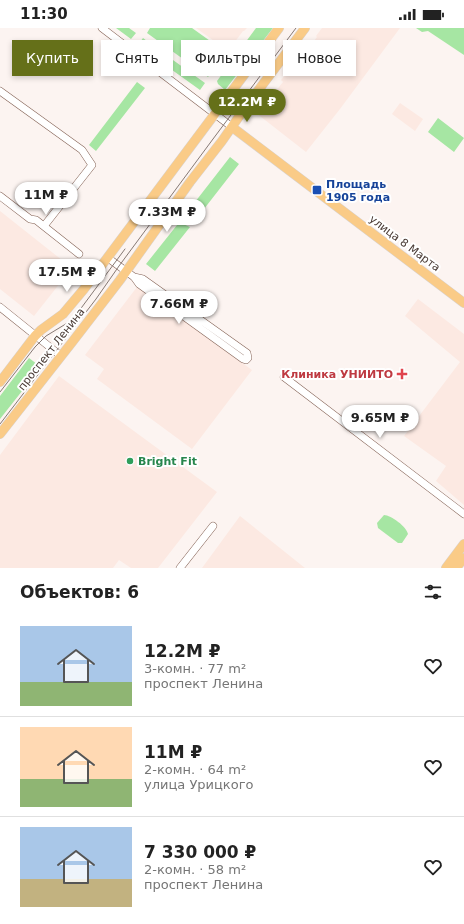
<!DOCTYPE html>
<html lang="ru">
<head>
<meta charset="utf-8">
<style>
  body { margin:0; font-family:"DejaVu Sans",sans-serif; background:#f6f6f6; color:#222; height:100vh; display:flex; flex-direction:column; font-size:15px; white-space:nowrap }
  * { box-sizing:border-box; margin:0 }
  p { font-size:13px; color:#767676 }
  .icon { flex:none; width:22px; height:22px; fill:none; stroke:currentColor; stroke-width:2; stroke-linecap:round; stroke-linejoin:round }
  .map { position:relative; height:540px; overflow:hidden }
  .panel { display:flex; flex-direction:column; background:#fff; flex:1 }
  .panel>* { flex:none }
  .hud { position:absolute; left:12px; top:12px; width:440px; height:36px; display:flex; gap:8px }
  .price { position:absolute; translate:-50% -34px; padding:0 9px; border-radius:14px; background:#fff; color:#222; font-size:13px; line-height:26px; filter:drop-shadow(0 1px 2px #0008) }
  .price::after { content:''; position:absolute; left:50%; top:24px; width:12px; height:9px; margin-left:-6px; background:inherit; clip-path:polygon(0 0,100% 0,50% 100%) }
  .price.selected { background:#657019; color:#fff }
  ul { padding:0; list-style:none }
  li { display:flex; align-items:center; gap:12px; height:100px; padding:0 20px }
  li+li { border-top:1px solid #e0e0e0 }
  li span { display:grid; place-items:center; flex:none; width:112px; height:80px; border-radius:0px; color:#555 }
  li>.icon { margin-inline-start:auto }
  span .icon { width:48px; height:48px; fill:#fffc; stroke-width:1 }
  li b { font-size:17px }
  h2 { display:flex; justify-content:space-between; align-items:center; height:48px; padding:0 20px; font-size:17px }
  .pill { padding:0 14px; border-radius:0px; background:#fff; box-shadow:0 2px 6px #0003; font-size:14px; line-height:36px }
  .pill.selected { background:#657019; color:#fff }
  .status { display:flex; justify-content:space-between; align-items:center; height:28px; padding:0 20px; background:#fff; direction:ltr }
  .status svg { height:11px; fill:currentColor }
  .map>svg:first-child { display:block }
</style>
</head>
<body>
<div class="status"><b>11:30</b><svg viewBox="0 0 49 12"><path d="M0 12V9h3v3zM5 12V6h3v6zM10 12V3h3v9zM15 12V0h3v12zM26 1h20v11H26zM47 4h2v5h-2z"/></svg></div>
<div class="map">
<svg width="464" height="540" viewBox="0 0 464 540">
  <rect width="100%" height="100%" fill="#fcf4f1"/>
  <!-- built -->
  <path fill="#fce9e2" d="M 196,0 L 247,0 L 244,3 L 243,3 L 228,23 Z
    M 322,0 L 400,0 L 340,81 L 306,124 L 256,85 L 263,75 L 265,76 L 283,54 L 281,52 L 290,41 L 292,42 L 317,9 L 316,8 Z
    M 400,75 L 423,91 L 415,103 L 392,86 Z
    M 0,183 L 72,240 L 34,288 L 0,261 Z
    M 137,259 L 252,342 L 192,421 L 97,351 L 104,341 L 85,327 Z
    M 418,271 L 464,306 L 464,477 L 436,453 L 446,438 L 404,408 L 460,334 L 405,288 Z
    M 59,348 L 217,464 L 158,540 L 131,540 L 119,532 L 113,540 L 0,540 L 0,427 Z
    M 240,488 L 305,540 L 202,540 Z"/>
  <!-- green -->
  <path fill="#a6e6a3" d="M 116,0 L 129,0 L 136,5 L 131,11 Z
    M 150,0 L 192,0 L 227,25 L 208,49 L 147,5 Z
    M 256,0 L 273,0 L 225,62 L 218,56 L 217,53 Z
    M 416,0 L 464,0 L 464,27 L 428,3 L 422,4 Z
    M 143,10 L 163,25 L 158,31 L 138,17 Z
    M 119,23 L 142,41 L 137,47 L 114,30 Z
    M 166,27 L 205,55 L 200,62 L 161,34 Z
    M 137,54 L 145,60 L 96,123 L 89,117 Z
    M 438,90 L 464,110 L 454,124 L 428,104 Z
    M 230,129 L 239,136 L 204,181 L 201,179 L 201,176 L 199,175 L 197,176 L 195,174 Z
    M 181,192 L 183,193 L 183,196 L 190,199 L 155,243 L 146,236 Z
    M 29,330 L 41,339 L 0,391 L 0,368 Z
    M 384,487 C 391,487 407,499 408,506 L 402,515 L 398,515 L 378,500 L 377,495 Z"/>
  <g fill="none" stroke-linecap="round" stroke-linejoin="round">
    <defs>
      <path id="minor" d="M 102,0 L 232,99
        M 0,63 L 82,122 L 92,137 L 44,198
        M 0,168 L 30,191 L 36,192 L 79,226
        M 108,230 L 134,249 L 139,256 L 243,331 L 246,332 L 248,330 L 247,325 L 143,251 L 134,249
        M 0,279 L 61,328
        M 284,349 L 464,486
        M 180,540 L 213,498"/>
      <path id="major" d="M 232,99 L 464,275
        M 0,354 L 35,308 L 41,302 L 63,286 L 84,261 L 279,0
        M 0,406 L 73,313 L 120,252 L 190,154 L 222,113 L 245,80 L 305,0
        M 446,540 L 464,516
        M 456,540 L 464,530"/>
    </defs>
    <!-- minor casing -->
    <use href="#minor" stroke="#836154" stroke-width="8"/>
    <!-- major casing -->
    <use href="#major" stroke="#d7d3d2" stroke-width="10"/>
    <!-- minor -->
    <use href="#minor" stroke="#fff" stroke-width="7"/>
    <!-- major -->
    <use href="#major" stroke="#facb87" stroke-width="9"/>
    <!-- tram -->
    <path stroke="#867974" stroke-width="1" d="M 0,364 L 35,319 L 46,308 L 69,294 L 76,287 L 125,221
      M 0,396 L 96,271 L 119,238 L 213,111 L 296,0"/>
  </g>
  <!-- markers -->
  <rect fill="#1a4fb4" stroke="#fff" stroke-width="1.5" x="312" y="157" width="10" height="10" rx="2"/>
  <path fill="#e0444e" stroke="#fff" stroke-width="1.5" d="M400 340h4v4h4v4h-4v4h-4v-4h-4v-4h4z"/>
  <circle fill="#2e9e5b" stroke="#fff" stroke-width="1.5" cx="130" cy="433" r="4"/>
  <g text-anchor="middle" stroke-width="4" stroke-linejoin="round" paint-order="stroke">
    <!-- transit labels -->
    <g font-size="11" font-weight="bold" fill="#164399" stroke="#fff" text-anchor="start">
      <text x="326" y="160">Площадь<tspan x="326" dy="13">1905 года</tspan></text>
    </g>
    <!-- street labels -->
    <g font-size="11" fill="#483933" stroke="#fff">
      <text transform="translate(405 215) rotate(37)" y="4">улица 8 Марта</text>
      <text transform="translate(51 321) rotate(-52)" y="4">проспект Ленина</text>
    </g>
    <!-- health labels -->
    <g font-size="11" font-weight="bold" fill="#be3a42" stroke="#fff" text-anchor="end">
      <text x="393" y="350">Клиника УНИИТО</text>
    </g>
    <!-- leisure labels -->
    <g font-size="11" font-weight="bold" fill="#27864d" stroke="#fff" text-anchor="start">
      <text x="138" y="437">Bright Fit</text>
    </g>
  </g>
</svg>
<b class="price selected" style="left:247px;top:95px">12.2M ₽</b>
<b class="price" style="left:46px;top:188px">11M ₽</b>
<b class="price" style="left:167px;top:205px">7.33M ₽</b>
<b class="price" style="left:67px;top:265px">17.5M ₽</b>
<b class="price" style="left:179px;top:297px">7.66M ₽</b>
<b class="price" style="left:380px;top:411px">9.65M ₽</b>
<div class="hud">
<a class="pill selected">Купить</a>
<a class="pill">Снять</a>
<a class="pill">Фильтры</a>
<a class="pill">Новое</a>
</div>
</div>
<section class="panel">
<h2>Объектов: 6<svg class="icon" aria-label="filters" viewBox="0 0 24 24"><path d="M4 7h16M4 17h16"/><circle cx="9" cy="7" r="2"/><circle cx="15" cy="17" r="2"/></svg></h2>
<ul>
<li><span style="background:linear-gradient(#a9c7e8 70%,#8fb573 0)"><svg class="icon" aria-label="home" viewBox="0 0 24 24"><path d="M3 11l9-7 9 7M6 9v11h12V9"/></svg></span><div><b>12.2M ₽</b><p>3-комн. · 77 m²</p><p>проспект Ленина</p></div><svg class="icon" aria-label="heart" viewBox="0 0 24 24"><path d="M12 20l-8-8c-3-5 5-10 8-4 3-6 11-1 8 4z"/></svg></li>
<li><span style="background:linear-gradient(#ffd9b3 65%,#8fb573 0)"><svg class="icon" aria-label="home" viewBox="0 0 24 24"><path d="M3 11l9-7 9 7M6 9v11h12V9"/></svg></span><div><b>11M ₽</b><p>2-комн. · 64 m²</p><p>улица Урицкого</p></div><svg class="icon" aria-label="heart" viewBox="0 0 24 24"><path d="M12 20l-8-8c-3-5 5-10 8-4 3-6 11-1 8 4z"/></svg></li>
<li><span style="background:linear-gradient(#a9c7e8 65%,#c2b280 0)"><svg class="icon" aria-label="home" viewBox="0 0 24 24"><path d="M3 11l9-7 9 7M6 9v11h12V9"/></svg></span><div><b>7 330 000 ₽</b><p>2-комн. · 58 m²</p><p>проспект Ленина</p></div><svg class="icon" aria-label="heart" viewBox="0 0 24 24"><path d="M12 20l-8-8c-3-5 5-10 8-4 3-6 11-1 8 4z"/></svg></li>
</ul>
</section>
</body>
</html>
